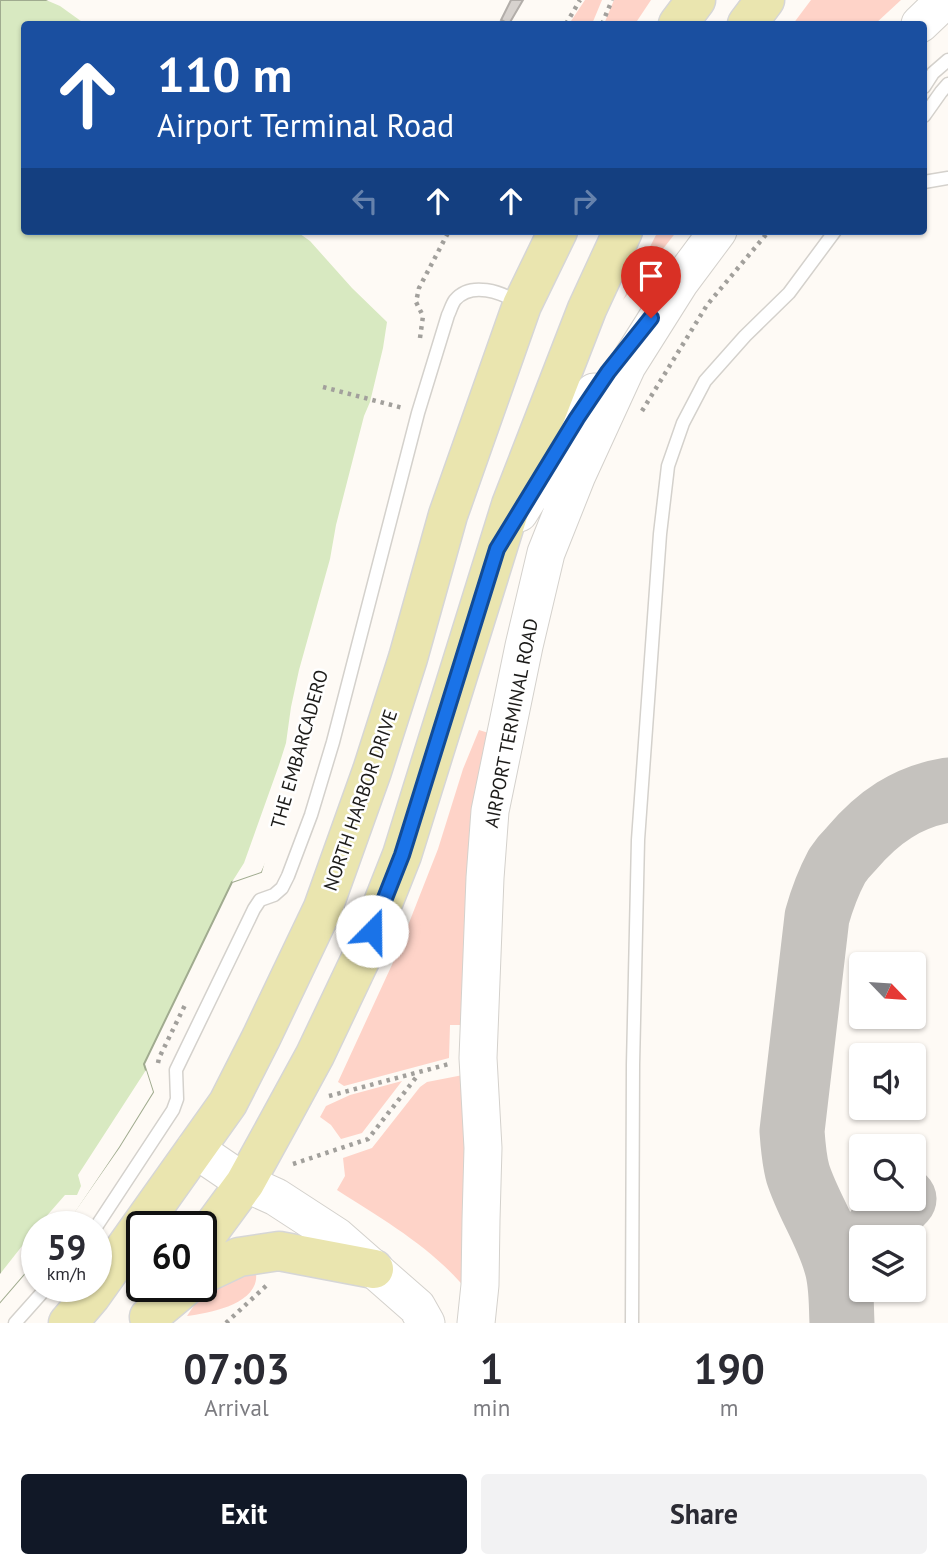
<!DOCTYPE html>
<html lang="en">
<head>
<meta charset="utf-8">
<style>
  body { margin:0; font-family:"PT Sans",sans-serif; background:#f2f2f3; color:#2b2b33; height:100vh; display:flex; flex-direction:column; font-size:26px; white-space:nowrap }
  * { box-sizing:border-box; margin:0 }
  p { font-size:23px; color:#7c7c81 }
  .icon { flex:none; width:38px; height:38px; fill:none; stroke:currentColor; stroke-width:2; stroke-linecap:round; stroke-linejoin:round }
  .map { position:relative; height:1323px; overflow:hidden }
  .details { display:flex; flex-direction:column; background:#fff; flex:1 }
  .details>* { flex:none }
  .top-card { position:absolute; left:21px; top:21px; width:906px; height:214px; border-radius:7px; box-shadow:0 2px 5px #0004; background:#1a4fa0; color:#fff; overflow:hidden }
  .needle { width:46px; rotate:115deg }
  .fabs { position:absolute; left:849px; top:952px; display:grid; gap:14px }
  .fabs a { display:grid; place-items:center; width:77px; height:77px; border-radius:7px; background:#fff; box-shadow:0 2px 5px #0004; font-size:35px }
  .speed { position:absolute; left:21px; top:1211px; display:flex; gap:14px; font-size:35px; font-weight:700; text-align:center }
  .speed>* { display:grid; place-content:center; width:91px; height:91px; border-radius:50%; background:#fff; box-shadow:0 2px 5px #0004; line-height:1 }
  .speed small { font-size:18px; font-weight:400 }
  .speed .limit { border:4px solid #111; border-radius:10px; background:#fff; color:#111 }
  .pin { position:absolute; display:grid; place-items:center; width:60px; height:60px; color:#fff; margin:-72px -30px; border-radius:50% 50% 50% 0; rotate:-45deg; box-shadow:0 0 7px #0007 }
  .pin .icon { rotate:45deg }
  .me { position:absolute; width:77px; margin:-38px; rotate:22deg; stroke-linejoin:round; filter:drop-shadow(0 0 5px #0008) }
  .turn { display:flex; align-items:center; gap:24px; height:147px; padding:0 21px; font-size:32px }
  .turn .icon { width:91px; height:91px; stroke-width:2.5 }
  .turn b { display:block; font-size:49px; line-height:60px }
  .lanes { display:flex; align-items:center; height:66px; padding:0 21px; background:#0003; justify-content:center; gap:35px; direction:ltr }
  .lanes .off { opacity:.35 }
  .eta { display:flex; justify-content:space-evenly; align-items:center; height:119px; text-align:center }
  .eta b { font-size:42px; font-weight:700; line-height:49px }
  .action { display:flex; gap:14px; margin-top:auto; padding:14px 21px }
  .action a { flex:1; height:80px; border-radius:7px; background:#111827; color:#fff; font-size:28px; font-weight:700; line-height:80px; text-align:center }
  .action a+a { background:#f2f2f3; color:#2b2b33 }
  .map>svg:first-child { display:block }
  .green { fill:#fed3c8 }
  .water { fill:#d8e9c1; stroke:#a0ab8f; stroke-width:2 }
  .pier { fill:#fefaf5 }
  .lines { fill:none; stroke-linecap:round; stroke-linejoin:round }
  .taxiway { stroke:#c5c2be; stroke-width:65 }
  .building { fill:#d7d2ce; stroke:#b2ada9; stroke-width:2 }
  .lane-casing { stroke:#d4d1cc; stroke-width:15 }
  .secondary-casing { stroke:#d4d1cc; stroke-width:39 }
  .primary-casing { stroke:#d6d6d6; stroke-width:41 }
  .path { stroke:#a2a09c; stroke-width:4.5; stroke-dasharray:3.5 5; stroke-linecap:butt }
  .lane { stroke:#fff; stroke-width:12 }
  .secondary { stroke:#fff; stroke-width:37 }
  .primary { stroke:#eae5af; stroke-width:38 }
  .route-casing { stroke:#114b97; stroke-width:18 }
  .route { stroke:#1a73e8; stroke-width:12 }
  .labels { text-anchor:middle; stroke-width:5; stroke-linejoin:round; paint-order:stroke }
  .street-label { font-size:19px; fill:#1c1b19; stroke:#fff }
</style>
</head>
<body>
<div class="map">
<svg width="948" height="1323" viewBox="0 0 948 1323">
  <rect width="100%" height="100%" fill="#fefaf5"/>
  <path class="green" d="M585,0H602L592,24H569Z
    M614,0H651L635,24H604Z
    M811,0H901L875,24H793Z
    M658,231H677L623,300Z
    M479,730L495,735L469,1025H450L449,1058L344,1086L338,1082L396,956L438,849L463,769Z
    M463,1075H471L467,1290C430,1246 385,1221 337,1190L345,1176L343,1158L372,1148L420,1087L427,1082Z
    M402,1081L362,1133L341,1139L331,1125L320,1117L326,1106L350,1095Z
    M255,1268C265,1303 211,1313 187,1316L201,1295L211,1287Z"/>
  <path class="water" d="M0,0H131L145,24H24V231H304L376,304L399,320L293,756L261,872L232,882L144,1064L153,1092L119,1147L63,1227H37V1259L0,1302Z"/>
  <path class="pier" d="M46,0H136L146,12L149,24H85L60,6Z
    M296,231H309L378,301L393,303L403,320L396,366L382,413L349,552L297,757L271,850L261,872L232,882L244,863L279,765L286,743L291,707L299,670L330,559L336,525L364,416L370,402L383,348L387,322L352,288L310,241Z
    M146,1070L153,1092L119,1147L71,1218L63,1227H37L65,1195H77L81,1186L78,1175Z
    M37,1227V1259L0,1302V1274Z"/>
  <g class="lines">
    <path class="taxiway" d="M872,1237L886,1218L904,1199
      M842,1323C841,1303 842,1283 836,1264C827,1232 808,1205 798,1174C794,1160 793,1145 792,1131L817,917C822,899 828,883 837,866C841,860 846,854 851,849C878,817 907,797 948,790"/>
  </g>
  <path class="building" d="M511,0H523L509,24L501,20Z"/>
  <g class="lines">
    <defs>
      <path id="lane" d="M924,87L933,73L948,60
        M924,116L941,92L948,84
        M924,182L948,178
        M96,1227L173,1110L177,1099L176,1070L254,909L260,900L274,895L282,888L288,876L311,815L333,742L418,413L448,315C450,311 452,304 455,300C471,281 502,292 518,303
        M15,1323L48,1286
        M632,1323L633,1065L638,840L660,534L668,466L683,423L705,381L745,336L789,293L835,231"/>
      <path id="secondary" d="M920,24L945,0
        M519,513L594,392
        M195,1149L245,1183L276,1197L336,1236L417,1307L426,1323
        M476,1323L480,1285L481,1220L483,1148L478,1058L485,878L490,811L524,646L546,553L577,475L627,366L680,282L718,231"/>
      <path id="primary" d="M678,24L696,0
        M747,24L765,0
        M201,1243L245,1183L278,1123L315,1055L362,956L402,855L511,505L587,309L623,231
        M201,1275L239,1257L279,1251L374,1269
        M149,1317L186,1286
        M68,1323L91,1296L228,1103L261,1038L323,908L372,771L408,658L448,515L522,305L558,231"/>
    </defs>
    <use href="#lane" class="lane-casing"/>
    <use href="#secondary" class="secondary-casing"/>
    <use href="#primary" class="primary-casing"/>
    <path class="path" d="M566,24L580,0
      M602,24L612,0
      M420,338L423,316L416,302L419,288L449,231
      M323,387L403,408
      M642,411L707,305L769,231
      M158,1063L159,1058L185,1005
      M329,1096L449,1064
      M293,1164L368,1139L418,1075
      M226,1323L267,1285L266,1283"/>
    <use href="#lane" class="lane"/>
    <use href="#secondary" class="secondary"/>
    <use href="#primary" class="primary"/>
  </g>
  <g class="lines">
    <defs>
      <path id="route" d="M372,931L402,855L497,549L577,418L608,372L651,318"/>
    </defs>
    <use href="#route" class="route-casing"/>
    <use href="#route" class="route"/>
  </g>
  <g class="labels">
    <g class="street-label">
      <text transform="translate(511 723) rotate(-79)" y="7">AIRPORT TERMINAL ROAD</text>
      <text transform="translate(299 749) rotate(-74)" y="7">THE EMBARCADERO</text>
      <text transform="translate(360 800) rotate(-71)" y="7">NORTH HARBOR DRIVE</text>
    </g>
  </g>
</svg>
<div class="fabs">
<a><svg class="needle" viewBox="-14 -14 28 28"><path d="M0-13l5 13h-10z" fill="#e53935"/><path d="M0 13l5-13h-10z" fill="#7c7c81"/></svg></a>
<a><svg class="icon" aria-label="sound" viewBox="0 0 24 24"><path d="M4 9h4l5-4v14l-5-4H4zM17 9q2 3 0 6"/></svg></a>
<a><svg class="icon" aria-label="search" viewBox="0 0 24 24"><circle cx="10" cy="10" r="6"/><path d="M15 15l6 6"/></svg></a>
<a><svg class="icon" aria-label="layers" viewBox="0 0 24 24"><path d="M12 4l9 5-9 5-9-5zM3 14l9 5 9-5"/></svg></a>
</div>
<div class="speed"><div>59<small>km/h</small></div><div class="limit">60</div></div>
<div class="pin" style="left:651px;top:318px;background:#d93025"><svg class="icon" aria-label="arrive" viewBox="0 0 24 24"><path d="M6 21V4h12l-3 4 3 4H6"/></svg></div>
<svg class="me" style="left:372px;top:931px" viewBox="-20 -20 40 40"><circle r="19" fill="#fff"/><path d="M0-13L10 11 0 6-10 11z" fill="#1a73e8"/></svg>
<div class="top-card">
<div class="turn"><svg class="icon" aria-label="ahead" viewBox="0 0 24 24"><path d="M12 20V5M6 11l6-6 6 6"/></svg><div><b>110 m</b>Airport Terminal Road</div></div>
<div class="lanes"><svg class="icon off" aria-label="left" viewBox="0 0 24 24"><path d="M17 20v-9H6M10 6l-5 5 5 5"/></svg><svg class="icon" aria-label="ahead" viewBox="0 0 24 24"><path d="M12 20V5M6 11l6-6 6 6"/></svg><svg class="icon" aria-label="ahead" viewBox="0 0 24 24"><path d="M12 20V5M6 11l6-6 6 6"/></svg><svg class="icon off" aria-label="right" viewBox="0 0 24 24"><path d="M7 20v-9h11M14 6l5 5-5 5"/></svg></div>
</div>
</div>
<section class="details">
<div class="eta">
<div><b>07:03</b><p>Arrival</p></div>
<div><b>1</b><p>min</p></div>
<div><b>190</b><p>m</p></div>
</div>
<div class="action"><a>Exit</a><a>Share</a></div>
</section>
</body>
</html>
